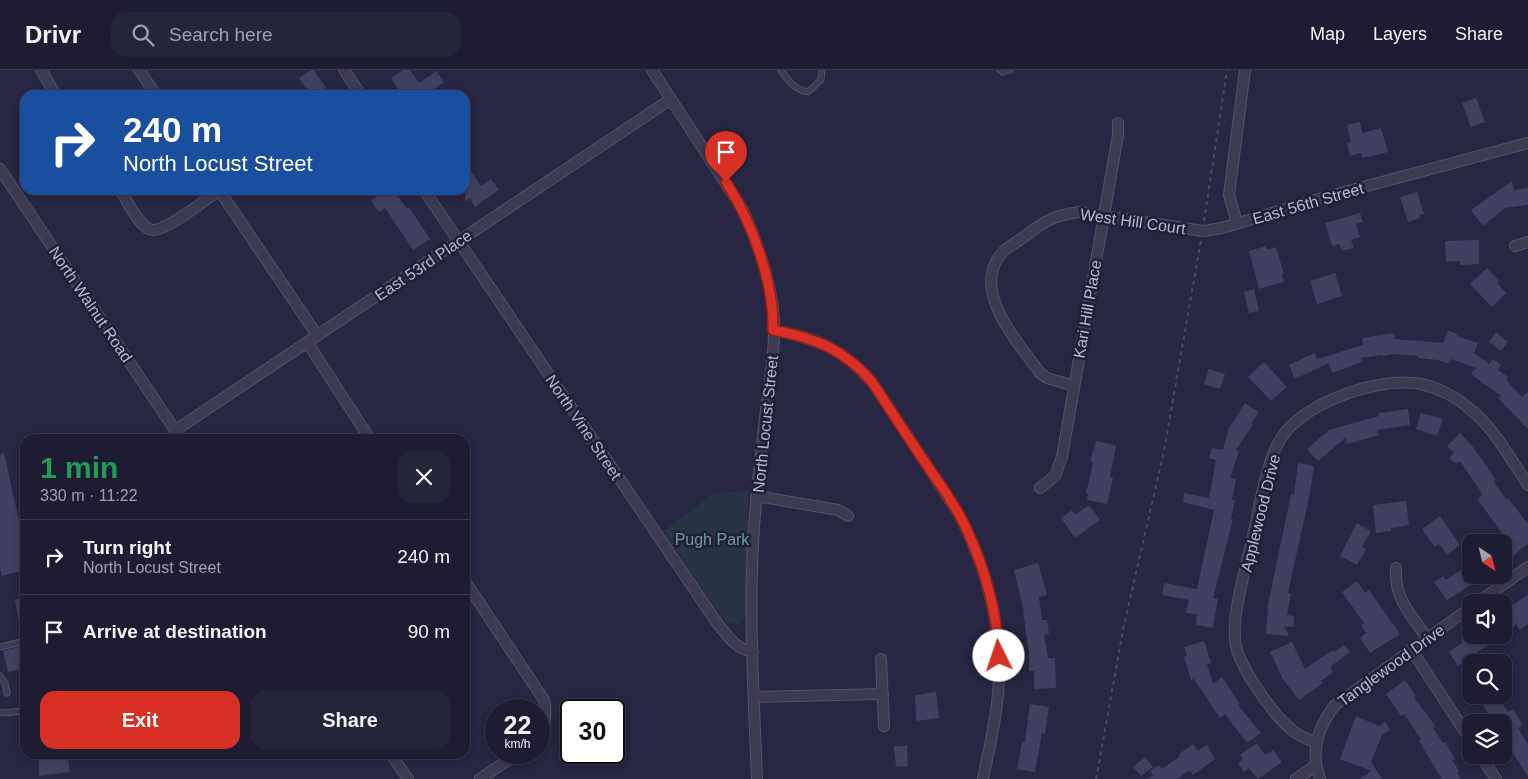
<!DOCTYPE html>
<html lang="en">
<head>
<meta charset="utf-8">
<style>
  body { margin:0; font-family:Arial,sans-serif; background:#25253a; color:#f1f3f6; height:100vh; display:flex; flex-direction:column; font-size:19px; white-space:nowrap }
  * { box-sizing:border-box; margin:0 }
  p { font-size:16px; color:#a0a1ac }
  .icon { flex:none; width:28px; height:28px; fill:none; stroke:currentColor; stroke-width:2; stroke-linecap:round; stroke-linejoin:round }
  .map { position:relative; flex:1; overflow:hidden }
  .details { position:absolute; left:20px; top:364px; width:450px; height:325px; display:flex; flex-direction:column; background:#1d1c32; border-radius:15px; box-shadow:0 2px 8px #0003,0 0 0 1px #3b3a4d }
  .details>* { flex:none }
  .hud { position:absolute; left:20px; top:20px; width:450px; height:105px; border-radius:15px; box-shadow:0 2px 8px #0003,0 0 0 1px #3b3a4d; background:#1a4fa0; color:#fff; overflow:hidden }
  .needle { width:32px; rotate:145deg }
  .tools { position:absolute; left:1462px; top:464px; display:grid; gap:10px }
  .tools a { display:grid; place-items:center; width:50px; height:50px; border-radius:10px; background:#1d1c32; box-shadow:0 2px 8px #0003,0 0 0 1px #3b3a4d; font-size:25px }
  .speed { position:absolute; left:485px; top:629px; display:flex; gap:10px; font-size:25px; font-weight:700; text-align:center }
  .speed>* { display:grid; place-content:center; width:65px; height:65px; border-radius:50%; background:#1d1c32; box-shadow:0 2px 8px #0003,0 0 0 1px #3b3a4d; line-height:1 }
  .speed small { font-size:12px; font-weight:400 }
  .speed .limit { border:2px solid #111; border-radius:8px; background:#fff; color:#111 }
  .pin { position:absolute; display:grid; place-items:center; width:42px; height:42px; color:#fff; margin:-51px -21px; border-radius:50% 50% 50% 0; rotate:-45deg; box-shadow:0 0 5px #0007 }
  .pin .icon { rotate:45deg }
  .me { position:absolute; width:55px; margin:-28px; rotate:356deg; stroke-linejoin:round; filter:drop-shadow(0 0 4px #0008) }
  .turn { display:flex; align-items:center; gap:18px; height:105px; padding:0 20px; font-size:22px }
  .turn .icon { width:65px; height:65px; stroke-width:2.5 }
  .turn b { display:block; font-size:35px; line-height:42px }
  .round { display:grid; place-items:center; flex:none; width:52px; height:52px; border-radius:15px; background:#25253a }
  .headline { display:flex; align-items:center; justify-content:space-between; height:85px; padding:0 20px }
  h1 { font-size:30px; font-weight:700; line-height:38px; color:#1e9e55 }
  .primary-button { display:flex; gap:10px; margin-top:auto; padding:10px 20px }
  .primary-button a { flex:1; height:58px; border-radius:15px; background:#d93025; color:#fff; font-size:20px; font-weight:700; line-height:58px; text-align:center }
  .primary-button a+a { background:#25253a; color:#f1f3f6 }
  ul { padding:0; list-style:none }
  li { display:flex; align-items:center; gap:15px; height:75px; padding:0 20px; border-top:1px solid #3b3a4d }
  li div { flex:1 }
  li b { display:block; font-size:19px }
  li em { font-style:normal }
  header { display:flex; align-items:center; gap:30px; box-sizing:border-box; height:70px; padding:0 25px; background:#1d1c32; border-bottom:1px solid #3b3a4d }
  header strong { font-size:24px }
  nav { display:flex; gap:28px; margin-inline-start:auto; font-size:18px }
  .search { width:350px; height:45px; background:#25253a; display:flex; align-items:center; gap:12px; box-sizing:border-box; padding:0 18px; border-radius:15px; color:#a0a1ac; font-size:19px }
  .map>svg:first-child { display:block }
  .green { fill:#283444 }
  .building { fill:#414060 }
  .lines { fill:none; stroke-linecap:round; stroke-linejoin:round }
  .service-casing { stroke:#54536a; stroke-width:7 }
  .minor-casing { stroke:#54536a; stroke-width:12 }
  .path { stroke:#44505d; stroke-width:2; stroke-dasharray:4 4; stroke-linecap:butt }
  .service { stroke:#3c3b52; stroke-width:5 }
  .minor { stroke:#3c3b52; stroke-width:10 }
  .route-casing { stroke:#8d1f18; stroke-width:12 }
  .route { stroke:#d93025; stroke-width:9 }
  .labels { text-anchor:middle; stroke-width:5; stroke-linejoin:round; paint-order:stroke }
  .street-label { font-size:16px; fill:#b9b8cc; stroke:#201f38 }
  .park-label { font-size:16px; fill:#6f9d8e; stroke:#201f38 }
</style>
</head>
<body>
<header>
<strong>Drivr</strong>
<div class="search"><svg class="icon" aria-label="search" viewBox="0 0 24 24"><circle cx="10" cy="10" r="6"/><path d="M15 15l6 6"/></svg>Search here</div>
<nav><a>Map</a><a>Layers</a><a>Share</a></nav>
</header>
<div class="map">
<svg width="1528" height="709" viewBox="0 0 1528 709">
  <rect width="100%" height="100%" fill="#272643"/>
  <path class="green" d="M748,421L747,543L739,554L728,553L710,531L664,461L714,423Z"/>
  <path class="building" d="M311,0H314L331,25H311L299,8Z
    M403,0H410L419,13L436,1L444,12L425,25H402L391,8Z
    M1476,28L1485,52L1471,57L1462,33Z
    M1360,52L1362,63L1381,58L1388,82L1363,88L1361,83L1350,86L1347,73L1351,72L1347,55Z
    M465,93L481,116L491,109L499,120L475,137L470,128L465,132Z
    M1512,111L1514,120L1528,118V135L1505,138L1483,156L1471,140Z
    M374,120H394L407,139L409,137L430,169L413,180L385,138L379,142L371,130L378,126Z
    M1417,122L1424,144L1419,145L1420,148L1408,152L1400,127Z
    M1360,143L1363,152L1356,154L1360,167L1351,170L1354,178L1342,181L1339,174L1332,176L1325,153Z
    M1479,170V194L1460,195V191L1446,192L1445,171Z
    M1266,176L1267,180L1276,177L1284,204L1282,205L1284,212L1259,219L1249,181Z
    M1487,198L1499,211L1497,213L1506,223L1492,237L1470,214Z
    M1335,203L1342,226L1317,234L1310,211Z
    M1254,219L1259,241L1249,243L1244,222Z
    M1448,260L1457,264V266L1478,273L1474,283L1489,294L1493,289L1501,295L1498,300L1508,307L1506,310L1522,327L1528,321V359L1498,328L1501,326L1471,304L1476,298L1451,289L1449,294L1438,290L1418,288V286L1395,284L1382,286V285L1361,288L1362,292L1332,303L1329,293L1295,309L1289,295L1314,283L1317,289L1363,275L1362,268L1394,263L1395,269L1443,273Z
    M1496,262L1508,272L1501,281L1489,272Z
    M1264,292L1287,317L1271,331L1248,307Z
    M1209,299L1225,304L1220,319L1204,314Z
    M1245,333L1259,342L1252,353L1253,354L1236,380L1239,381L1230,408L1236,409L1232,430H1235L1231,449H1233L1213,528L1218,529L1213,558L1196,555L1197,544L1186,543L1189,530L1162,525L1164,513L1197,519L1214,440L1183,432L1184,423L1209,428L1216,390L1209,388L1212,378L1223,380L1229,358Z
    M1408,339L1410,355L1377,360L1379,365L1347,374L1346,367L1318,391L1307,379L1329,360L1379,346V343Z
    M1421,343L1443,349L1437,366L1416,359Z
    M1460,363L1473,377L1496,410L1493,411L1506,429L1508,428L1528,454V473L1513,486L1501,470L1505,467L1477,429L1483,425L1460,391L1456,394L1449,388L1454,383L1447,376Z
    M1096,371L1115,375L1116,377L1110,407L1113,408L1107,434L1087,430L1088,424L1086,423L1092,398V391H1090Z
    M4,383L19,451L25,450V500L2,506L0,498V384Z
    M1298,393L1314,396L1310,423L1288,523L1291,524L1287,545L1294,546L1293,557L1284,556L1289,566L1266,564L1268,535L1291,424L1294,425Z
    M1406,431L1409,455L1391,458V461L1376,463L1373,435Z
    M1089,435L1100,450L1075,468L1061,448L1072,440L1075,445Z
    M1440,446L1460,475L1447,485L1439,474L1435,477L1422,459Z
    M1357,453L1371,461L1362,477L1366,479L1357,495L1340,486Z
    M1038,493L1047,525L1039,527L1042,550H1047L1049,564L1044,565L1048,588H1055L1056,618L1034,619V601H1029V584L1023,541H1024L1014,500Z
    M1468,495L1471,500V505H1475L1478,510L1447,530L1434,512L1443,506L1446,510Z
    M1357,511L1365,523L1369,520L1400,564L1370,583L1360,568L1366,563L1361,555L1364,553L1342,522Z
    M1528,524V554L1520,560L1516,554L1504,563V541Z
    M25,526V556L20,557L15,530Z
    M1467,565H1488L1493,571L1458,596L1449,582L1463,572L1461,570Z
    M1204,571L1211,593L1207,594L1213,614L1222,607L1240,634L1238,635L1261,663L1247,673L1225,644L1220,648L1194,609L1191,610L1184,587L1187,586L1184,577Z
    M1292,572L1305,599L1332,580L1334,582L1344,575L1350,582L1330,597L1333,602L1321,611L1323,613L1299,630L1283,609L1270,582Z
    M25,576V598L8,602L3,581Z
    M1405,610L1416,626L1414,627L1436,657L1433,658L1443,673L1445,672L1455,689L1452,690L1459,701L1457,702L1461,709H1442L1419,671L1421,669L1404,644L1401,646L1386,624Z
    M936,622L939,648L916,651L915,625Z
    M1475,625H1499L1497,626L1508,642L1513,639L1523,655L1518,658L1528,674V706L1504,670V652H1495Z
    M1030,634L1049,637L1045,664L1042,663L1035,702L1017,699L1022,672H1025Z
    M1356,646L1379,656L1385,652L1390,660L1382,665L1371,692L1382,709H1360L1371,701L1340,689Z
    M1257,673L1265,685L1273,680L1282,692L1258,709L1249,698L1244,702L1238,693L1243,689L1240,685Z
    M1193,674L1198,681L1207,675L1215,689L1193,705L1189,700L1177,709H1148L1153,705L1150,701L1159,695L1162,699L1180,686L1179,684Z
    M894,676H907L908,696L896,697Z
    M39,684H67L70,702L39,706Z
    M1145,687L1153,697L1141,706L1133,697Z"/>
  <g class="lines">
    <defs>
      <path id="service" d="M781,0C788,11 795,20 808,22L821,10L822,0
        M1000,0L1003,2L1010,0
        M0,577L25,571
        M0,606L5,613L7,623
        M0,643L25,641"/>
      <path id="minor" d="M41,0L56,25
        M139,0L156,25
        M344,0L361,25
        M652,0L743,140C757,172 772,215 774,249C775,279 770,310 766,339C761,385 755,429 753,475C749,553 754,631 757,709
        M0,99L181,369
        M120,120C128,132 135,149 147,158C151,161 157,160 161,158C181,150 202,132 220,120
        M219,120L317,265
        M424,120L715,550C726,564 735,579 753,582
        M1237,153L1229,125L1245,0
        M1515,176L1528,172
        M773,260C815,268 844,279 872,312L959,444C984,493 1000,547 999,603C999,638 990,674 983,709
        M307,272L370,369
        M1074,316L1047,308L1040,303C1019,273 968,219 1003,182C1008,177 1015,173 1021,169C1043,152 1051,146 1079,142L1203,161L1222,158L1322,128L1528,73
        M176,360L671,29
        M1040,418L1055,406L1062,387L1118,65V53
        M756,426L838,440L848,446
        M1396,498C1394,529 1411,544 1427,568
        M465,511L544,630C547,644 546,655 539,667
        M1478,532L1528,497
        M1411,579L1471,671
        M881,589L884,656
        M754,627L883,624
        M1316,673C1307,669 1299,666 1292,660C1274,646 1241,599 1236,576C1230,546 1247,496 1253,465C1259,439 1263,412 1272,387C1275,379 1279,371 1284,364C1308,331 1382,306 1421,314C1439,318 1458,328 1471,340C1495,359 1511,390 1528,415
        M391,684L408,709
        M1480,685L1496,709
        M480,709L520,682
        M1296,709L1315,696
        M1320,709C1310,682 1318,657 1335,635L1471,537"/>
    </defs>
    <use href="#service" class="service-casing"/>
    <use href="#minor" class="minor-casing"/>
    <path class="path" d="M1204,151L1227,0
      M1096,709L1124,555L1164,381L1201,170"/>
    <use href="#service" class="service"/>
    <use href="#minor" class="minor"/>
  </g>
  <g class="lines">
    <defs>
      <path id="route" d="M726,112C752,152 774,212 773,260C815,268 844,279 872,312C892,342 911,372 931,401C944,420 958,439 967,460C985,499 997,542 999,586"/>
    </defs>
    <use href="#route" class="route-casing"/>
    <use href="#route" class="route"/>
  </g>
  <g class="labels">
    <g class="street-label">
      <text transform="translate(1308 133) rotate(-16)" y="6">East 56th Street</text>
      <text transform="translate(1133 151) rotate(8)" y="6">West Hill Court</text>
      <text transform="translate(423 195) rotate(-34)" y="6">East 53rd Place</text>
      <text transform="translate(91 234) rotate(56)" y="6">North Walnut Road</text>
      <text transform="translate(1087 239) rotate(-80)" y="6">Kari Hill Place</text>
      <text transform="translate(765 354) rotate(-84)" y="6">North Locust Street</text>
      <text transform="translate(584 357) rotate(56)" y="6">North Vine Street</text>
      <text transform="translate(1260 443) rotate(-76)" y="6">Applewood Drive</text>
      <text transform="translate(1391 595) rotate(-36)" y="6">Tanglewood Drive</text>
    </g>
    <g class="park-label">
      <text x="712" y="475">Pugh Park</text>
    </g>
  </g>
</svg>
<div class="tools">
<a><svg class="needle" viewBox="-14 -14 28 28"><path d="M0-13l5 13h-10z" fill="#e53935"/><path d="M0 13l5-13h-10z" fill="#a0a1ac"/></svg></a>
<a><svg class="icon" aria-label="sound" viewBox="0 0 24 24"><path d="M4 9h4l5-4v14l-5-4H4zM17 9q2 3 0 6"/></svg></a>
<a><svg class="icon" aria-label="search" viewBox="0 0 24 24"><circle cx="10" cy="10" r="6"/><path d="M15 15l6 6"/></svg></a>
<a><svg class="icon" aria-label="layers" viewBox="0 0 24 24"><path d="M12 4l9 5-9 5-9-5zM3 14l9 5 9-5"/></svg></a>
</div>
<div class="speed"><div>22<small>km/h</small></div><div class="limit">30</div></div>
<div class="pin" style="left:726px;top:112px;background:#d93025"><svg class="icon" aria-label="arrive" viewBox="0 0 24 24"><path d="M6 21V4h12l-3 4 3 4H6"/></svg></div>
<svg class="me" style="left:999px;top:586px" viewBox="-20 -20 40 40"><circle r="19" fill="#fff"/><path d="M0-13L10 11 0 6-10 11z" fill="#d93025"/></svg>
<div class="hud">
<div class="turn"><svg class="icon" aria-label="right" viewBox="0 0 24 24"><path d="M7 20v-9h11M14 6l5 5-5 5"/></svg><div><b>240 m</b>North Locust Street</div></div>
</div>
<section class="details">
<div class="headline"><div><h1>1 min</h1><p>330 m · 11:22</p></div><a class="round"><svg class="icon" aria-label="close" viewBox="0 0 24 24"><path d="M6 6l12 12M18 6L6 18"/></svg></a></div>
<ul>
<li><svg class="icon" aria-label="right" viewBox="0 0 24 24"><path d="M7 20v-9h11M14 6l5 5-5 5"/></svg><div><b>Turn right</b><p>North Locust Street</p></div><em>240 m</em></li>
<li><svg class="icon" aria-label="arrive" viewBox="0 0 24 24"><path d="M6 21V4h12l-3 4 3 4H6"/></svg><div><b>Arrive at destination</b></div><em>90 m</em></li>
</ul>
<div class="primary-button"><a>Exit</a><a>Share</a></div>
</section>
</div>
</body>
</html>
